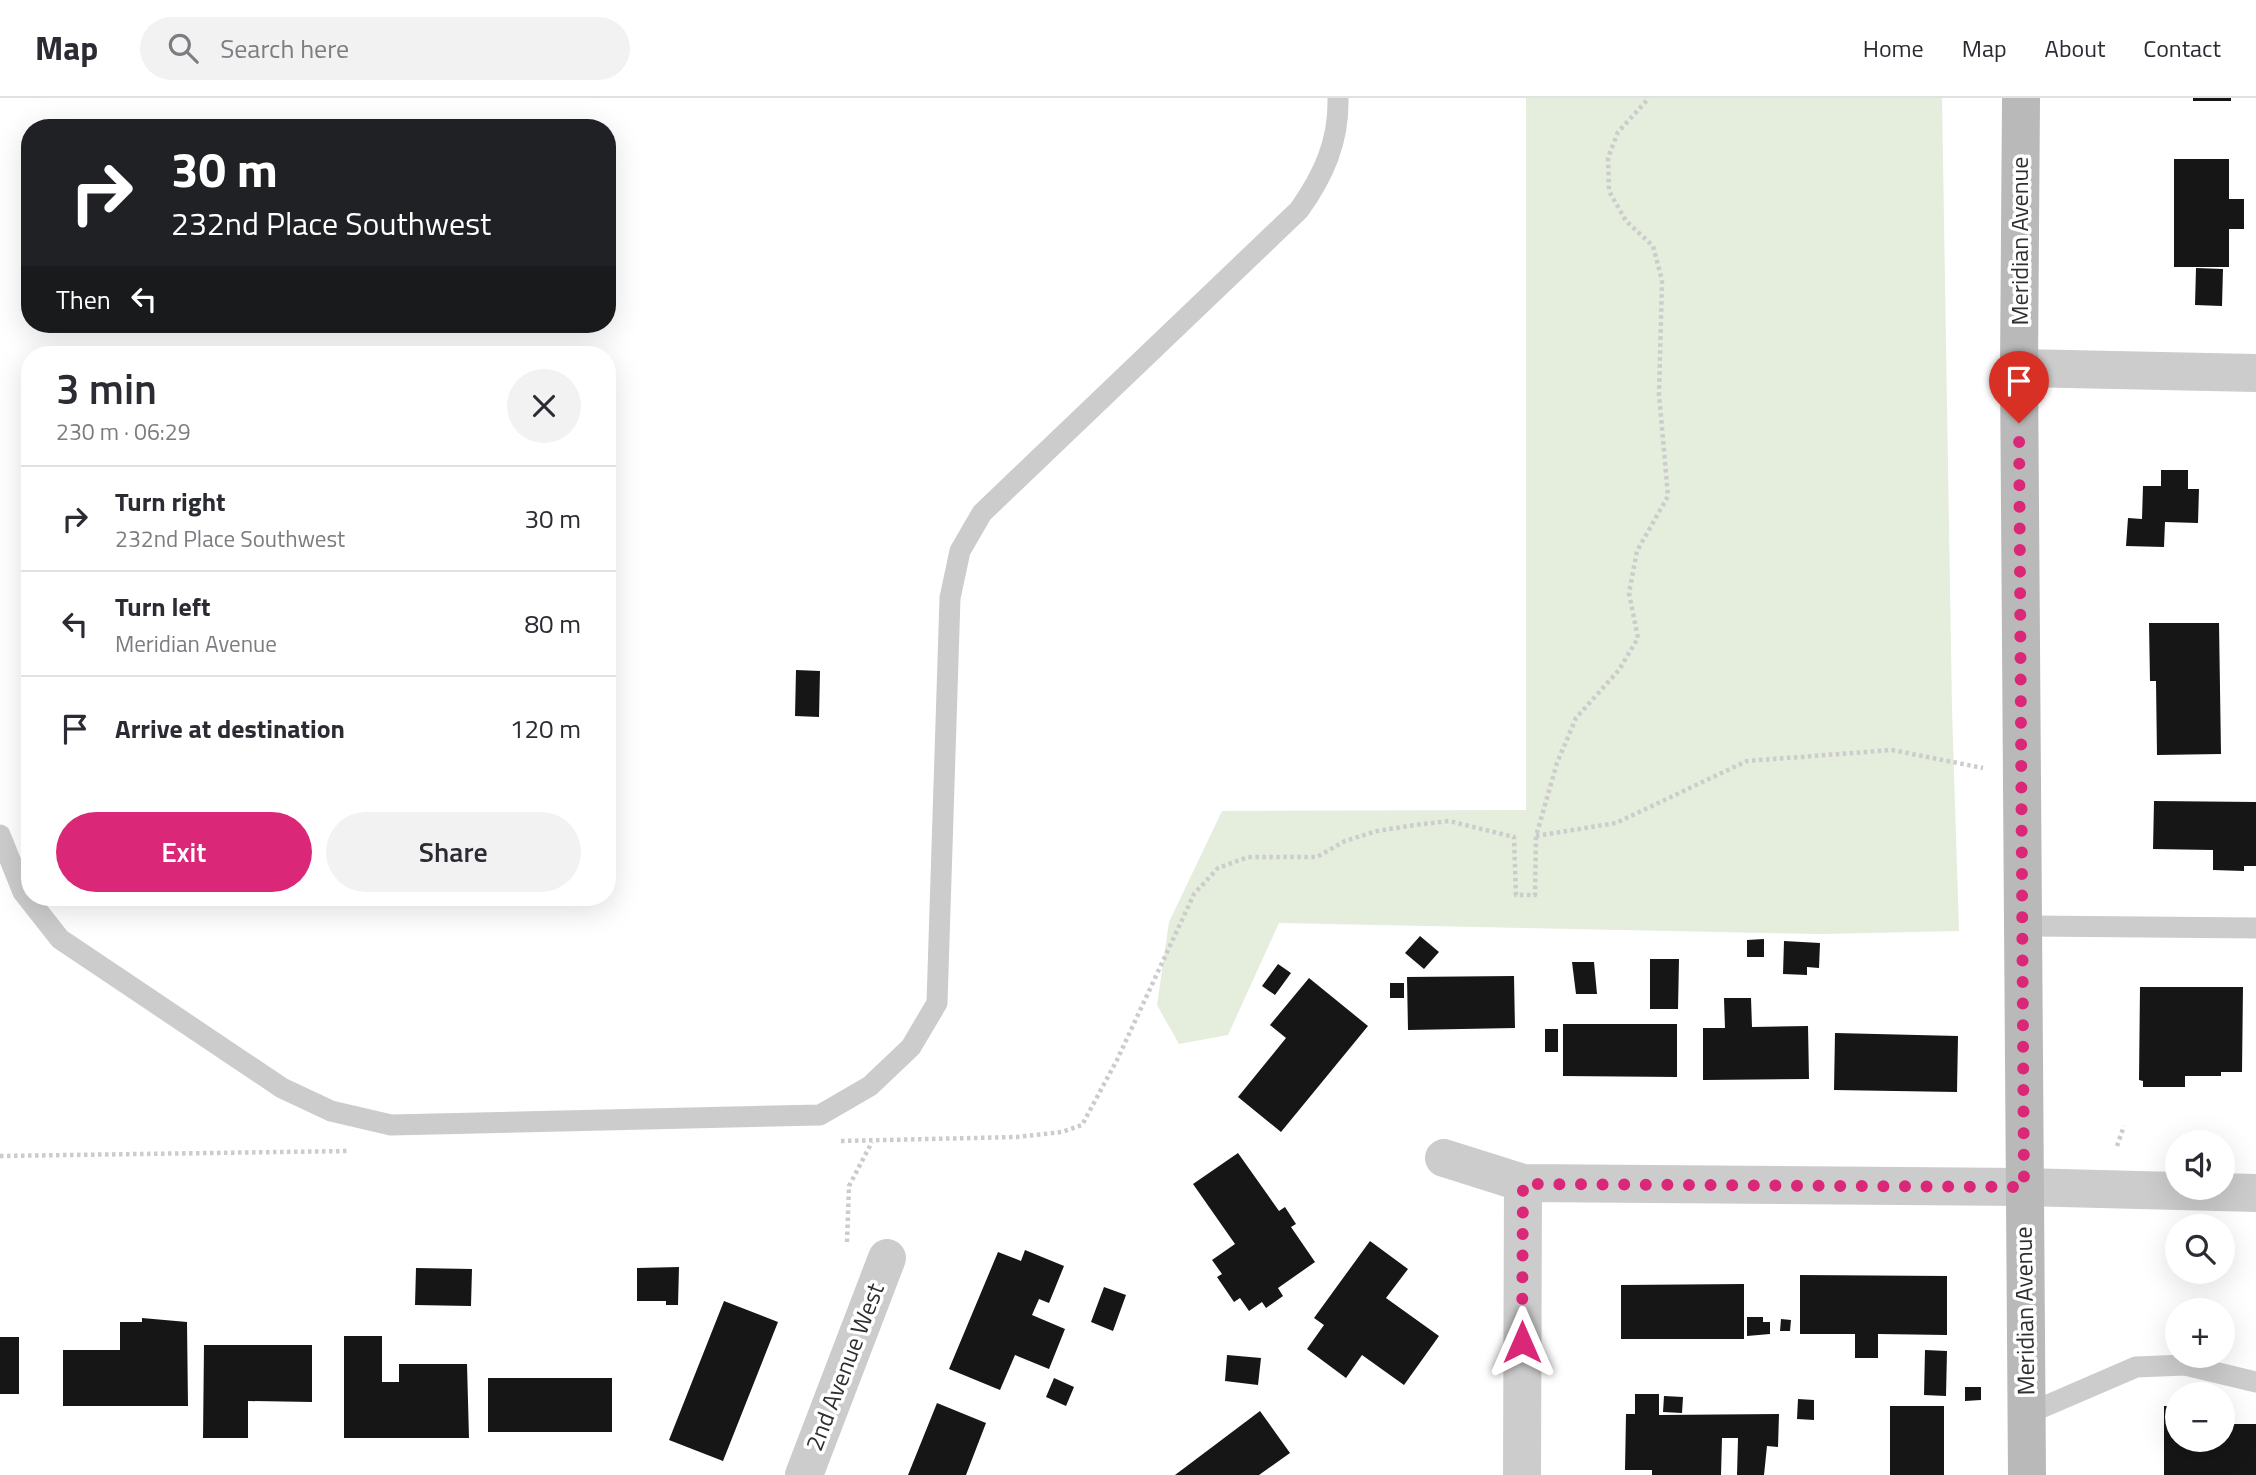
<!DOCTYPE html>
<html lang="en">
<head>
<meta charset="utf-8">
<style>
  body { margin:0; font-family:"Titillium Web",sans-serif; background:#f2f2f3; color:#2b2b33; height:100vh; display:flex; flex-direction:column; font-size:26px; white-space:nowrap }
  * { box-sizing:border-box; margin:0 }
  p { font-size:23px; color:#7c7c81 }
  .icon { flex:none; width:38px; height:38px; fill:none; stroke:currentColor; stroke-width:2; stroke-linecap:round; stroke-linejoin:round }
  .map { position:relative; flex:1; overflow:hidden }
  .side { position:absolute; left:21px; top:248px; width:595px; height:560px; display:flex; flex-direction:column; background:#fff; border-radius:28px; box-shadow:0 7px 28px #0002 }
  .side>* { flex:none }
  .guide { position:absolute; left:21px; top:21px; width:595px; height:214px; border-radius:28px; box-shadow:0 7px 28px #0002; background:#202124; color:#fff; overflow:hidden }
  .tools { position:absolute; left:2165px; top:1032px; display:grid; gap:14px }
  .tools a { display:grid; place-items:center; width:70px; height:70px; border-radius:50%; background:#fff; box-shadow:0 7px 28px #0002; font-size:35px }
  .pin { position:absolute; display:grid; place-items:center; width:60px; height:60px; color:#fff; margin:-72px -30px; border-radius:50% 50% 50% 0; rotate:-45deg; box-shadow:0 0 7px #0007 }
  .pin .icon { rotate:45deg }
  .me { position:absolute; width:77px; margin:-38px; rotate:0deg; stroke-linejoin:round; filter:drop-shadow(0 0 5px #0008) }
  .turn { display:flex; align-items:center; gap:24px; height:147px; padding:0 35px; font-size:32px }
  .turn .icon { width:91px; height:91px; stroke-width:2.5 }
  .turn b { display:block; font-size:49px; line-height:60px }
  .then { display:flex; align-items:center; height:66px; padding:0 35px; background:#0003; gap:14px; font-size:26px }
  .round { display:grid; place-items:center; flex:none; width:74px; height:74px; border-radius:37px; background:#f2f2f3 }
  .headline { display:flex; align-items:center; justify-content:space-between; height:119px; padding:0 35px }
  h1 { font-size:42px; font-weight:600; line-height:52px }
  .button { display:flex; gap:14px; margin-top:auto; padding:14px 35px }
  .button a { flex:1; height:80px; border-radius:42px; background:#db2777; color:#fff; font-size:28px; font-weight:600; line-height:80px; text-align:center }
  .button a+a { background:#f2f2f3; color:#2b2b33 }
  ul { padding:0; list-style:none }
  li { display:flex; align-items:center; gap:21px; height:105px; padding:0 35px; border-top:2px solid #e1e1e2 }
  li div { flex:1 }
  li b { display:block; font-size:26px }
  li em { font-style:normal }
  header { display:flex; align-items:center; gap:42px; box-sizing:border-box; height:98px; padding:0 35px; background:#fff; border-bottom:2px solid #e1e1e2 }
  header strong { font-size:33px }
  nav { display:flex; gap:38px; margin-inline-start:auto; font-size:24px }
  .search { width:490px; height:63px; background:#f2f2f3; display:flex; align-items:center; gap:18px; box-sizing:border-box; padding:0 24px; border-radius:38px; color:#7c7c81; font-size:26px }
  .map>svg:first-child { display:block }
  .green { fill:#e5eddd }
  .building { fill:#161616 }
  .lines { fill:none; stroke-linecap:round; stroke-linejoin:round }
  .path { stroke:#ccc; stroke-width:4.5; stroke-dasharray:3.5 3.5; stroke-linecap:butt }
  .service { stroke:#ccc; stroke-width:21 }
  .minor { stroke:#ccc; stroke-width:38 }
  .secondary { stroke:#b9b9b9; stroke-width:38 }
  .route { stroke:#db2777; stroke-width:12; stroke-dasharray:0 21.6 }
  .labels { text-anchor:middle; stroke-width:7; stroke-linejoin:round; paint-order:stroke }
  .street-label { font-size:24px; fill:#2f2f2f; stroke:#fff }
</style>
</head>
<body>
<header>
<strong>Map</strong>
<div class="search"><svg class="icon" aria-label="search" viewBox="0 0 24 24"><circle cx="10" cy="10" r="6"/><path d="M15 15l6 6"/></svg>Search here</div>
<nav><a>Home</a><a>Map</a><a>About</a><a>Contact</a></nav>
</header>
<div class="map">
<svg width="2256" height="1377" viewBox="0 0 2256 1377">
  <rect width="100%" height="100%" fill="#fff"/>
  <path class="green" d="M1526,0H1942L1952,611L1959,833L1821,836L1279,825L1228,937L1179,946L1157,907L1169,824L1222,713L1526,712Z"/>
  <path class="building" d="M2193,0H2231V3H2193Z
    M2174,61H2229V101H2244V131H2229V169H2174Z
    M2196,170L2223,171L2222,208L2195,207Z
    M2161,372H2188V391H2199L2198,425L2165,424L2164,449L2126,448L2128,420L2142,421L2143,388H2161Z
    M2149,525H2219L2221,656L2157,657L2156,583H2150Z
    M796,572L820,573L819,619L795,618Z
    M2154,703L2256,704V768H2244V773L2213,772V752L2153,751Z
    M1420,838L1439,854L1424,871L1405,855Z
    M1764,841V859H1747V842Z
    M1784,843L1820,845L1819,870L1807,869V877L1783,876Z
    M1650,861H1679L1678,911H1650Z
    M1572,864H1594L1597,896H1576Z
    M1278,866L1291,875L1275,897L1262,888Z
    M1514,878L1515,930L1408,932L1407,879Z
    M1309,880L1368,928L1281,1034L1238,999L1286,940L1270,927Z
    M1390,885H1404V900H1390Z
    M2140,889H2243L2242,974H2221V978H2185V989H2143V983L2139,982Z
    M1724,900H1751L1752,929L1808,928L1809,981L1703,982V930H1725Z
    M1563,926H1677V979L1563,978Z
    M1545,931H1558V954H1545Z
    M1835,935L1958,938L1957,994L1834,992Z
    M1238,1055L1279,1113L1285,1109L1296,1126L1291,1129L1315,1164L1278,1190L1283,1198L1266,1210L1262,1204L1249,1213L1240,1200L1234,1204L1217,1179L1222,1176L1212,1162L1235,1146L1193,1086Z
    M1370,1143L1408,1171L1386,1200L1439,1238L1404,1287L1362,1257L1346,1280L1307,1251L1324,1227L1314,1220Z
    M1025,1152L1064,1168L1049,1205L1039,1201L1032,1217L1065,1231L1049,1271L1015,1257L1000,1292L949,1271L998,1154L1021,1163Z
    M679,1169L678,1207H666V1203H637V1170Z
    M416,1170L472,1171L471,1208L415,1207Z
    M1800,1177L1947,1178V1237L1878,1236V1260H1855V1236H1800Z
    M1744,1186V1241H1621V1187Z
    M1104,1189L1126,1197L1113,1233L1091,1224Z
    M724,1203L778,1224L723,1363L669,1342Z
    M1747,1219H1763V1224H1770V1236L1747,1238Z
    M142,1220L187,1224L188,1308H63V1252H120V1224H142Z
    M1781,1221L1791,1222L1790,1233H1780Z
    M344,1238H382V1284H399V1266H467L469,1340H344Z
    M0,1239H19V1296H0Z
    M204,1247H312V1304L248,1303V1340H203Z
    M1925,1252L1947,1253L1946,1298L1924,1297Z
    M1227,1257L1261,1260L1258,1287L1225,1283Z
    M488,1280H612V1334H488Z
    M1054,1280L1074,1289L1066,1308L1046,1299Z
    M1965,1289H1981V1302L1965,1303Z
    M1635,1296H1659V1317L1779,1316L1778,1349L1767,1348L1764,1377H1737L1738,1340H1722L1721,1377H1652V1372H1625L1626,1316H1635Z
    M1664,1298L1683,1299L1682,1315L1663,1314Z
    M1798,1301L1814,1302V1322L1797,1321Z
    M937,1305L986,1325L966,1377H908Z
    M1890,1308H1944V1377H1890Z
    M2164,1308H2177V1342H2222V1308H2228V1326H2256V1377H2164Z
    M1260,1313L1290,1355L1259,1377H1175Z"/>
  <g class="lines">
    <path class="path" d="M1536,738L1616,725L1747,663L1892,652L1983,670
      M841,1043L1017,1039L1062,1034L1082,1027L1117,962L1194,796L1218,770L1248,759H1317L1345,743L1377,733L1415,727L1449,723L1514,739L1516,797H1535L1536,738L1557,665L1576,620L1619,572L1638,540L1629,495L1637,453L1668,398L1659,296L1662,182L1653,148L1626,123L1609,93L1608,60L1618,34L1649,0
      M2117,1048L2124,1028
      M0,1058L349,1053
      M847,1144L849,1088L872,1044"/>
    <path class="service" d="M0,737L23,794L60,841L282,990L331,1013L391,1027L820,1017L870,988L911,949L937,905L950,500L960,453L982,415L1299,112C1324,77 1339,43 1338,0
      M2022,828L2256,830
      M2027,1316L2136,1269L2185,1267L2256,1284"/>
    <path class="minor" d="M2019,270L2256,275
      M1444,1060L1523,1085L2024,1089L2256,1095
      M804,1377L887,1160
      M1522,1377L1523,1085"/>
    <path class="secondary" d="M2021,0L2019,270L2027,1377"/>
  </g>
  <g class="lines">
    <path class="route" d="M1522,1244L1523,1086L2024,1089L2019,325"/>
  </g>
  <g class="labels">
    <g class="street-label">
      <text transform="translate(2020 143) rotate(-90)" y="8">Meridian Avenue</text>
      <text transform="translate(2025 1213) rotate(-91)" y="8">Meridian Avenue</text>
      <text transform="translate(845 1269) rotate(-69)" y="8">2nd Avenue West</text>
    </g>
  </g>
</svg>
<div class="tools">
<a><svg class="icon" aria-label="sound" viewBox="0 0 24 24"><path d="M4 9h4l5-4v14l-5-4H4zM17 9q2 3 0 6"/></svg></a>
<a><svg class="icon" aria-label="search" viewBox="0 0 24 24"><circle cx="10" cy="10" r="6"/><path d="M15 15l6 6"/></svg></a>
<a>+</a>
<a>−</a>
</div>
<div class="pin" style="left:2019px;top:325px;background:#d93025"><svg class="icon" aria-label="arrive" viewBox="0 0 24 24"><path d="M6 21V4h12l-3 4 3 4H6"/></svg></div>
<svg class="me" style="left:1522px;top:1244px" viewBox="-20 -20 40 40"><path d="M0-17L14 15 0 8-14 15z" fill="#db2777" stroke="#fff" stroke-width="4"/></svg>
<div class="guide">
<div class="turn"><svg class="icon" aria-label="right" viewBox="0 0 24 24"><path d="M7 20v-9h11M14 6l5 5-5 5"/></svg><div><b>30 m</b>232nd Place Southwest</div></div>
<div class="then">Then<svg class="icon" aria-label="left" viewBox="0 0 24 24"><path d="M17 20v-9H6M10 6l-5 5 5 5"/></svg></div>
</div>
<section class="side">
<div class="headline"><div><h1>3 min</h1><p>230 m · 06:29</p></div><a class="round"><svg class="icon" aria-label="close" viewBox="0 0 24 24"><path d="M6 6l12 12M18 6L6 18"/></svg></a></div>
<ul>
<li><svg class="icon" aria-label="right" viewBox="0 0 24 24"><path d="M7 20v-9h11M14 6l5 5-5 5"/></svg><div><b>Turn right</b><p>232nd Place Southwest</p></div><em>30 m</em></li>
<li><svg class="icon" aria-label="left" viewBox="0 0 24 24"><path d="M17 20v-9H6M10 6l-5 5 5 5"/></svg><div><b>Turn left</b><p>Meridian Avenue</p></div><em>80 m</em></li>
<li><svg class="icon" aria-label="arrive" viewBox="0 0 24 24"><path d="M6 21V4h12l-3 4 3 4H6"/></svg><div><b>Arrive at destination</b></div><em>120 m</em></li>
</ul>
<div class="button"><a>Exit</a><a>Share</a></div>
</section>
</div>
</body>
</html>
